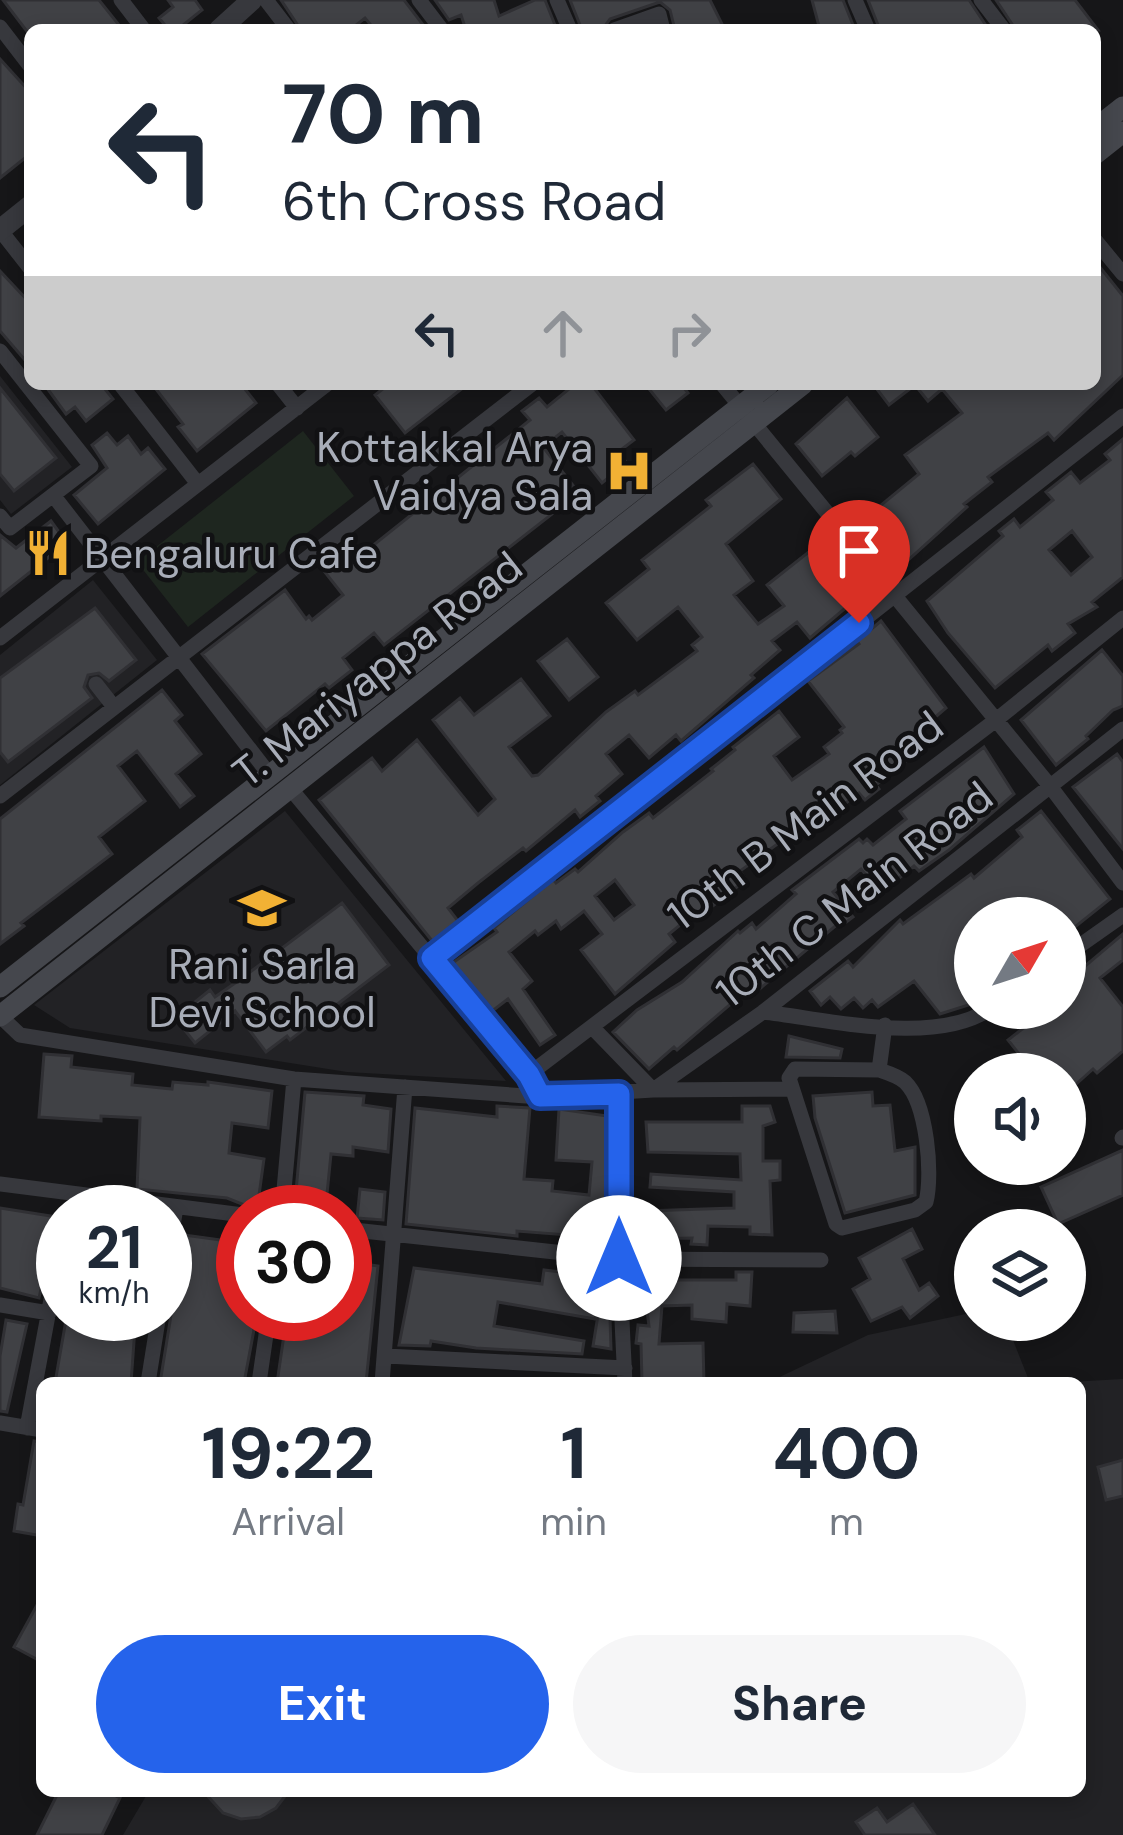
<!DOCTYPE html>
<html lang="en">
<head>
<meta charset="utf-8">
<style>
  body { margin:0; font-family:"DM Sans",sans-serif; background:#f6f6f7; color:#1f2937; height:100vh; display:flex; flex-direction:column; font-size:45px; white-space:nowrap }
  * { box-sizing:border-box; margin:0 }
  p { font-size:39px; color:#747a83 }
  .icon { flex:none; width:66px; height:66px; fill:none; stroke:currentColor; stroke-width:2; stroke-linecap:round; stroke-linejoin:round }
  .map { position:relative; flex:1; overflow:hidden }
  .details { position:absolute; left:36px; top:1377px; width:1050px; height:420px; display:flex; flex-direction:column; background:#fff; border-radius:18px; box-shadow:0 6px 18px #0003 }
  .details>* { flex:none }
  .guide { position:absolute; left:24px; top:24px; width:1077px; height:366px; border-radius:18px; box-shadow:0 6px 18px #0003; background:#fff; color:#1f2937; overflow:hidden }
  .needle { width:78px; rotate:51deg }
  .buttons { position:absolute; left:954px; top:897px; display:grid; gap:24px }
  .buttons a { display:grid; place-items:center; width:132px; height:132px; border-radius:50%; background:#fff; box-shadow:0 6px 18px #0003; font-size:60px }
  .speed { position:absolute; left:36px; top:1185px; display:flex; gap:24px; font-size:60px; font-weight:700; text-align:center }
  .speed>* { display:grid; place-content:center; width:156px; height:156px; border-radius:50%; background:#fff; box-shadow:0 6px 18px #0003; line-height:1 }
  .speed small { font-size:30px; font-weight:400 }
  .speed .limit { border:18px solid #d22; background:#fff; color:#111 }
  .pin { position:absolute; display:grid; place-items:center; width:102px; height:102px; color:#fff; margin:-123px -51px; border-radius:50% 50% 50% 0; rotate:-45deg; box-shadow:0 0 12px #0007 }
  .pin .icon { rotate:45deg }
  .me { position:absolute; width:132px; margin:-66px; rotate:0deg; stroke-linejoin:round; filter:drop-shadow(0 0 9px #0008) }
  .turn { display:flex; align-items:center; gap:42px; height:252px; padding:0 60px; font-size:54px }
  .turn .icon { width:156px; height:156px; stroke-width:2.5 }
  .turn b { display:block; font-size:84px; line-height:102px }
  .lanes { display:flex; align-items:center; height:114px; padding:0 60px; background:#0003; justify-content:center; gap:60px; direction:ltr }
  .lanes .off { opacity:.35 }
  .eta { display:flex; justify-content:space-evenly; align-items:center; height:204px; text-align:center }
  .eta b { font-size:72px; font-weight:700; line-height:84px }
  .primary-button { display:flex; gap:24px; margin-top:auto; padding:24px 60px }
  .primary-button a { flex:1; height:138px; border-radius:72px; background:#2563eb; color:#fff; font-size:48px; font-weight:700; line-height:138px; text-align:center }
  .primary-button a+a { background:#f6f6f7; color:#1f2937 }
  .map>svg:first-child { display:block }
  .built { fill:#222225 }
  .green { fill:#1e261f }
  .building { fill:#404145; stroke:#303034; stroke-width:3; fill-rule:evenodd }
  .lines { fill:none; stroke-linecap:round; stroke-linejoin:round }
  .minor { stroke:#37383d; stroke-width:15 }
  .tertiary { stroke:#37383d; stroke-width:21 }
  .secondary { stroke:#45474d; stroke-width:21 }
  .route-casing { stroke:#184099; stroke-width:30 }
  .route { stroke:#2563eb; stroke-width:21 }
  .labels { text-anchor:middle; stroke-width:9; stroke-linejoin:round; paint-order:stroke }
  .poi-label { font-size:42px; fill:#a8adb8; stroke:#111113; text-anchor:end }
  .street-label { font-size:42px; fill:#a8adb8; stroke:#111113 }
</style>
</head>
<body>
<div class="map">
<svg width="1123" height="1835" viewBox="0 0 1123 1835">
  <rect width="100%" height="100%" fill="#161618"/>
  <path class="built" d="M0,376L72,467L11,514L0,500Z
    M93,580L157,660L0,785V655Z
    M285,811L506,1081L347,1072L70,1028L34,1005Z
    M975,1312V1320H1005L1030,1383H767L868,1335Z
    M1123,1379V1835H123L149,1791H1080V1383H1051Z"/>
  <path class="green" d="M303,431L354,496L188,627L137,562Z"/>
  <path class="building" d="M3,0H99L123,30H30L29,34Z
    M168,0H195L202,10L177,30H169L159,18L173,7Z
    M281,0H404L427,30H375L365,18L350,30H301Z
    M435,0H494L499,16L535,0H545L555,25L545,30H466L461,15L449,20Z
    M570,0H710L725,30H675L670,10L660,2L610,19L602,30H582Z
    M812,0H843L855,30H820Z
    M868,0H969L989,30H880Z
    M996,0H1075L1098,30H1016Z
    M0,59L30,92V154L0,178Z
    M1095,261L1123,296V375L1054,440L1048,433L988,477L992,482L964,504L967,507L896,571L858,524L919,474L905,455L962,413L942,389L928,401L915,385L889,405L873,384H1095Z
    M0,271L30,303V366L0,331Z
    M44,384H101L113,399L86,421L75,407L66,414Z
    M152,384H241L256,403L197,451L178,427L183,424Z
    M389,384H468L405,433L375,395Z
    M565,384H591L634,440L618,452L627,463L602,483L562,432L543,447L579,493L384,645L374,633L343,658L352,670L329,688L325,684L266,731L202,654L285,590L306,619L309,616L312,620L343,595L324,571L350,550L356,559L530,420L522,411L539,398L547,407L569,389Z
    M645,384H681L688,393L666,410Z
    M0,388L56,458L14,491L0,474Z
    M847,398L878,437L855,456L851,452L822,476L796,444Z
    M107,433L117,445L128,436L141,454L148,448L165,469L98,524L74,495L107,468L92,445Z
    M1123,439V577L1092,602L1097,607L1068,624L1075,633L1052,651L1048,645L995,688L948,633L927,601L1003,536L999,531L1014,519L1020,527L1053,500L1046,492L1071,472L1080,483L1110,460L1105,454ZM1072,531L1092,557L1071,575L1049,550Z
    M753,464L781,499L726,544L753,581L734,595L758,624L784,606L767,585L820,543L862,594L810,638L797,622L772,641L780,650L751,675L754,678L681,741L676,735L649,758L629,735L606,754L622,774L596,796L600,801L580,817L575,810L526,851L523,848L478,883L448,908L458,921L433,942L319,800L372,758L382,771L417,740L478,815L495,799L433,720L460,698L474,715L521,679L550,716L509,747L532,776L538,775L606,712L635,691L638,695L697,651L692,645L702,637L678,607L637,640L606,603L649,569L642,560L711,506L706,500Z
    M51,521L67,543L0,596V535L16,548Z
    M95,608L136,660L109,681L99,673L88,675L84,687L92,698L8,762L0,752V678Z
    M881,621L946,708L898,749L907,760L876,785L879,789L865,800L859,793L829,816L825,810L740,871L746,880L700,916L696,912L669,934L675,942L615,994L581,950L602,934L584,911L561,929L556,921L538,935L535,931L509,952L532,981L523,989L555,1035L540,1045L508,999L491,1012L451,964L497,932L494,928L553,879L556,883L575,869L578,872L623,832L649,813L653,818L713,771L711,769L735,750L733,747L779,711L799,737L774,756L792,780L829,754L824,747L842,733L840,730L844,727L808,681L859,644L857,641ZM615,880L634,905L614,920L595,896Z
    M567,639L598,677L569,700L538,661Z
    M1102,650L1123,676V706L1113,710L1086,736L1088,739L1056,765L1021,720Z
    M162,690L182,715L175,721L201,754L176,774L194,796L180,807L137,751L118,766L145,801L99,837L112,854L21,923L24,926L0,944V819Z
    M984,747L1014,794L949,850L919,871L914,866L881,893L861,869L833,892L853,917L841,926L839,923L751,996L747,990L677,1050L674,1047L649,1069L613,1032L637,1010L682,982L738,931L740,933L752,923L756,929L796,894L792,890L859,839L863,843L867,839L873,845L906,819L900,811Z
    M1117,754L1123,762V849L1073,787Z
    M1041,811L1110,899L1065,935V918H975V1003L940,1014L914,981L878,1007L872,1000L863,1008L854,998L841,1009L830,997L821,1005L810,991L848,961L853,967L900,920L903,924L971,874L974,878L1022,837L1017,830Z
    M342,903L389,965L290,1040L287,1036L266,1052L235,1011L195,1043L175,1018L210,990L215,997L238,981Z
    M1123,934V960L1100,978L1123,1007V1051L1097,1073L1093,1069L1073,1087L1065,1074H1020L1023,1059L1008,1040L1040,1015L1035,1008H1065V983Z
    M789,1036L842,1049L840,1058L786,1057Z
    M44,1054L72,1056L71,1067L133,1074L132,1085L172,1089L173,1082L208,1085V1082L272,1091L268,1128L232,1123L229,1153L264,1159L257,1210L227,1198L137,1189L140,1118L101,1116V1121L39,1117Z
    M305,1092L364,1096L363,1105L391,1109L388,1152L353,1147V1156L331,1154L327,1194L296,1191Z
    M872,1092L873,1106L890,1105L895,1151L915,1147V1195L845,1213L815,1118L813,1096Z
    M497,1106L530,1108L524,1179L553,1181L552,1191L589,1195L592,1162L556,1160L559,1109L607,1116L606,1238L517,1231V1236L406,1224L415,1108L497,1117Z
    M742,1106H770L775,1122L763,1126V1161H780V1180L770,1181L772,1235L750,1234V1227L708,1226L707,1245L691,1244L692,1238L645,1239L644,1211L734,1208V1192L650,1187L651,1174L741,1180L740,1154L648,1152L646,1122H742Z
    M1123,1150V1195L1058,1224L1041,1187Z
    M360,1189L385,1192L383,1220L357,1218Z
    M0,1208L57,1217L39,1298L0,1288Z
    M912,1229L922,1249L903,1259L919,1290L929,1283L938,1296L910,1318L902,1307L871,1321L853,1289L870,1279L859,1258Z
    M184,1235L243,1243V1314H252L251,1318L256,1319L244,1383H160Z
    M345,1261L378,1266L366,1383H277L287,1314H345Z
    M414,1268L542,1284L544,1270L602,1277L595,1319L498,1302L494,1326L584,1341L582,1354L476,1348L431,1341L430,1346L399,1345Z
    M736,1272H752L750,1306L727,1304L726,1322L692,1319V1305L662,1306L659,1344L703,1343L704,1383H642L641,1344L636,1343L638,1325L649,1326L643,1280H736Z
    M835,1311L837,1333L793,1332L794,1313Z
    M67,1314H136L131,1383L114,1380L113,1383H55Z
    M598,1315L610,1317L611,1349L593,1346Z
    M6,1320L27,1324L7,1412L0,1411V1356Z
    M34,1441L42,1442V1536L14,1531L18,1504L23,1505Z
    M1123,1460V1496L1106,1500L1098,1467Z
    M42,1596V1662L14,1647Z
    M59,1791H106L120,1798L102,1835H37Z
    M203,1791H289L276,1808L260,1817L241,1819L223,1813Z
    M913,1804L935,1835H865L856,1822L877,1808L887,1822Z"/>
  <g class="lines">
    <path class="minor" d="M121,0L144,30
      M266,0L289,30
      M419,0L442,30
      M557,0L570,30
      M855,0L868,30
      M981,0L1004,30
      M0,27L30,66
      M614,30L659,14L663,30
      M0,230L30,268
      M1095,240L1123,274
      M0,351L91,466L10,528L0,516
      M120,384L198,484
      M278,384L297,408
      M722,384L1050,786L1123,883
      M53,495L269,774
      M0,638L327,384
      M96,684L114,707
      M290,788L528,1075L540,1097
      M0,796L532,384
      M1065,956L1123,915
      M432,959L1123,416
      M763,1012C827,1019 936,1047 991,1008
      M0,1016L20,1035L294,1079L540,1097L653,1090L763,1012L1123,729
      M592,1027L653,1090L792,1089
      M879,1070C888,1073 898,1076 905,1082C927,1103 933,1174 926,1202L915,1210L842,1228L836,1224L789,1078L795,1069L879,1070L885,1025
      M528,1075L996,720L1123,618
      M1122,1138L1123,1137
      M0,1184L243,1215
      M282,1212L294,1079
      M345,1229L619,1259V1093
      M165,1276L176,1207
      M0,1305L49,1313
      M386,1356L625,1368
      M148,1383L159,1314
      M259,1383L269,1314
      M382,1383L405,1087
      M625,1383L619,1259L821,1260
      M0,1423L42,1430
      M27,1428L63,1235"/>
    <path class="tertiary" d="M219,30L252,0
      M0,230L30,206"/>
    <path class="secondary" d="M1095,129L1123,107
      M1095,154L1123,132
      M0,987L769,384
      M0,1016L803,384"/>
  </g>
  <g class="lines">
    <defs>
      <path id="route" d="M619,1258V1094L540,1096L529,1075L432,958L859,623"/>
    </defs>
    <use href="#route" class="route-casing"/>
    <use href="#route" class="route"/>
  </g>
  <defs>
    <symbol id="hospital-bare" viewBox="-9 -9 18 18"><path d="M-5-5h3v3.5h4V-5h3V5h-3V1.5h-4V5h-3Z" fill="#f2b134" stroke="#111113" stroke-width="2.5" paint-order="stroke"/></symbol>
    <symbol id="restaurant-bare" viewBox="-9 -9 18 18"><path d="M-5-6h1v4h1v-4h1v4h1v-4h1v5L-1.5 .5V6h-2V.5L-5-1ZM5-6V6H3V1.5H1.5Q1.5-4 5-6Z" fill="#f2b134" stroke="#111113" stroke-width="2.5" paint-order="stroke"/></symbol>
    <symbol id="school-bare" viewBox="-9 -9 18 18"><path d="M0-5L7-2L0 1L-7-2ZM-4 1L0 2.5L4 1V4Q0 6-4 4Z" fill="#f2b134" stroke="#111113" stroke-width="2.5" paint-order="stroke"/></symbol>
  </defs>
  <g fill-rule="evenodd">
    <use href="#hospital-bare" x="596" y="438" width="66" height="66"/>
    <use href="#restaurant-bare" x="15" y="520" width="66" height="66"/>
    <use href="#school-bare" x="229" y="875" width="66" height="66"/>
  </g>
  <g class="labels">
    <g class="poi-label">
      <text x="593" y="462">Kottakkal Arya<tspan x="593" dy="48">Vaidya Sala</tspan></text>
      <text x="84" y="568" text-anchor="start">Bengaluru Cafe</text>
      <text x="262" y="979" text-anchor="middle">Rani Sarla<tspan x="262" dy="48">Devi School</tspan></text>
    </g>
    <g class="street-label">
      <text transform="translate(377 669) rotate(-38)" y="15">T. Mariyappa Road</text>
      <text transform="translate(805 820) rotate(-37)" y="15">10th B Main Road</text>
      <text transform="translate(854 894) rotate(-38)" y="15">10th C Main Road</text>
    </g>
  </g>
</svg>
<div class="buttons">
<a><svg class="needle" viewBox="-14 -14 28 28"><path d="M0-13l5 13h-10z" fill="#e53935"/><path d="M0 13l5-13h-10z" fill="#747a83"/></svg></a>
<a><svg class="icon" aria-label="sound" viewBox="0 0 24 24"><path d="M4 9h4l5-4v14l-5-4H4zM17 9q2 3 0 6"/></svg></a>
<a><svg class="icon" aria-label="layers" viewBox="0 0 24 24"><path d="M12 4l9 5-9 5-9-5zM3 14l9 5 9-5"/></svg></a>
</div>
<div class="speed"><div>21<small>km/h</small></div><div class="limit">30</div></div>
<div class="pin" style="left:859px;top:623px;background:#d93025"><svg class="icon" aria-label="arrive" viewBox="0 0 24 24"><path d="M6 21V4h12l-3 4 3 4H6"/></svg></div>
<svg class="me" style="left:619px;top:1258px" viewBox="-20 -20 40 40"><circle r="19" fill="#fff"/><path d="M0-13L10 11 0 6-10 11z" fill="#2563eb"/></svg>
<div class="guide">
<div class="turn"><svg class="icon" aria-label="left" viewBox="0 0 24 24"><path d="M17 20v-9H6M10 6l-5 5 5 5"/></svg><div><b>70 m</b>6th Cross Road</div></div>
<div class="lanes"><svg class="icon" aria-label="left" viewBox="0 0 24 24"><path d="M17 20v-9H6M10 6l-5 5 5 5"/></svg><svg class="icon off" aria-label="ahead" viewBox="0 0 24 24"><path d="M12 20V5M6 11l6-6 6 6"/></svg><svg class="icon off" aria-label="right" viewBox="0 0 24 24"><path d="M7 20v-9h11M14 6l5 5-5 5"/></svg></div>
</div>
<section class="details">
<div class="eta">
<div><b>19:22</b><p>Arrival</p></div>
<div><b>1</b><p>min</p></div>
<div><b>400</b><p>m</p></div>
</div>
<div class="primary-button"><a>Exit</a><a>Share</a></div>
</section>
</div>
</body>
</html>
